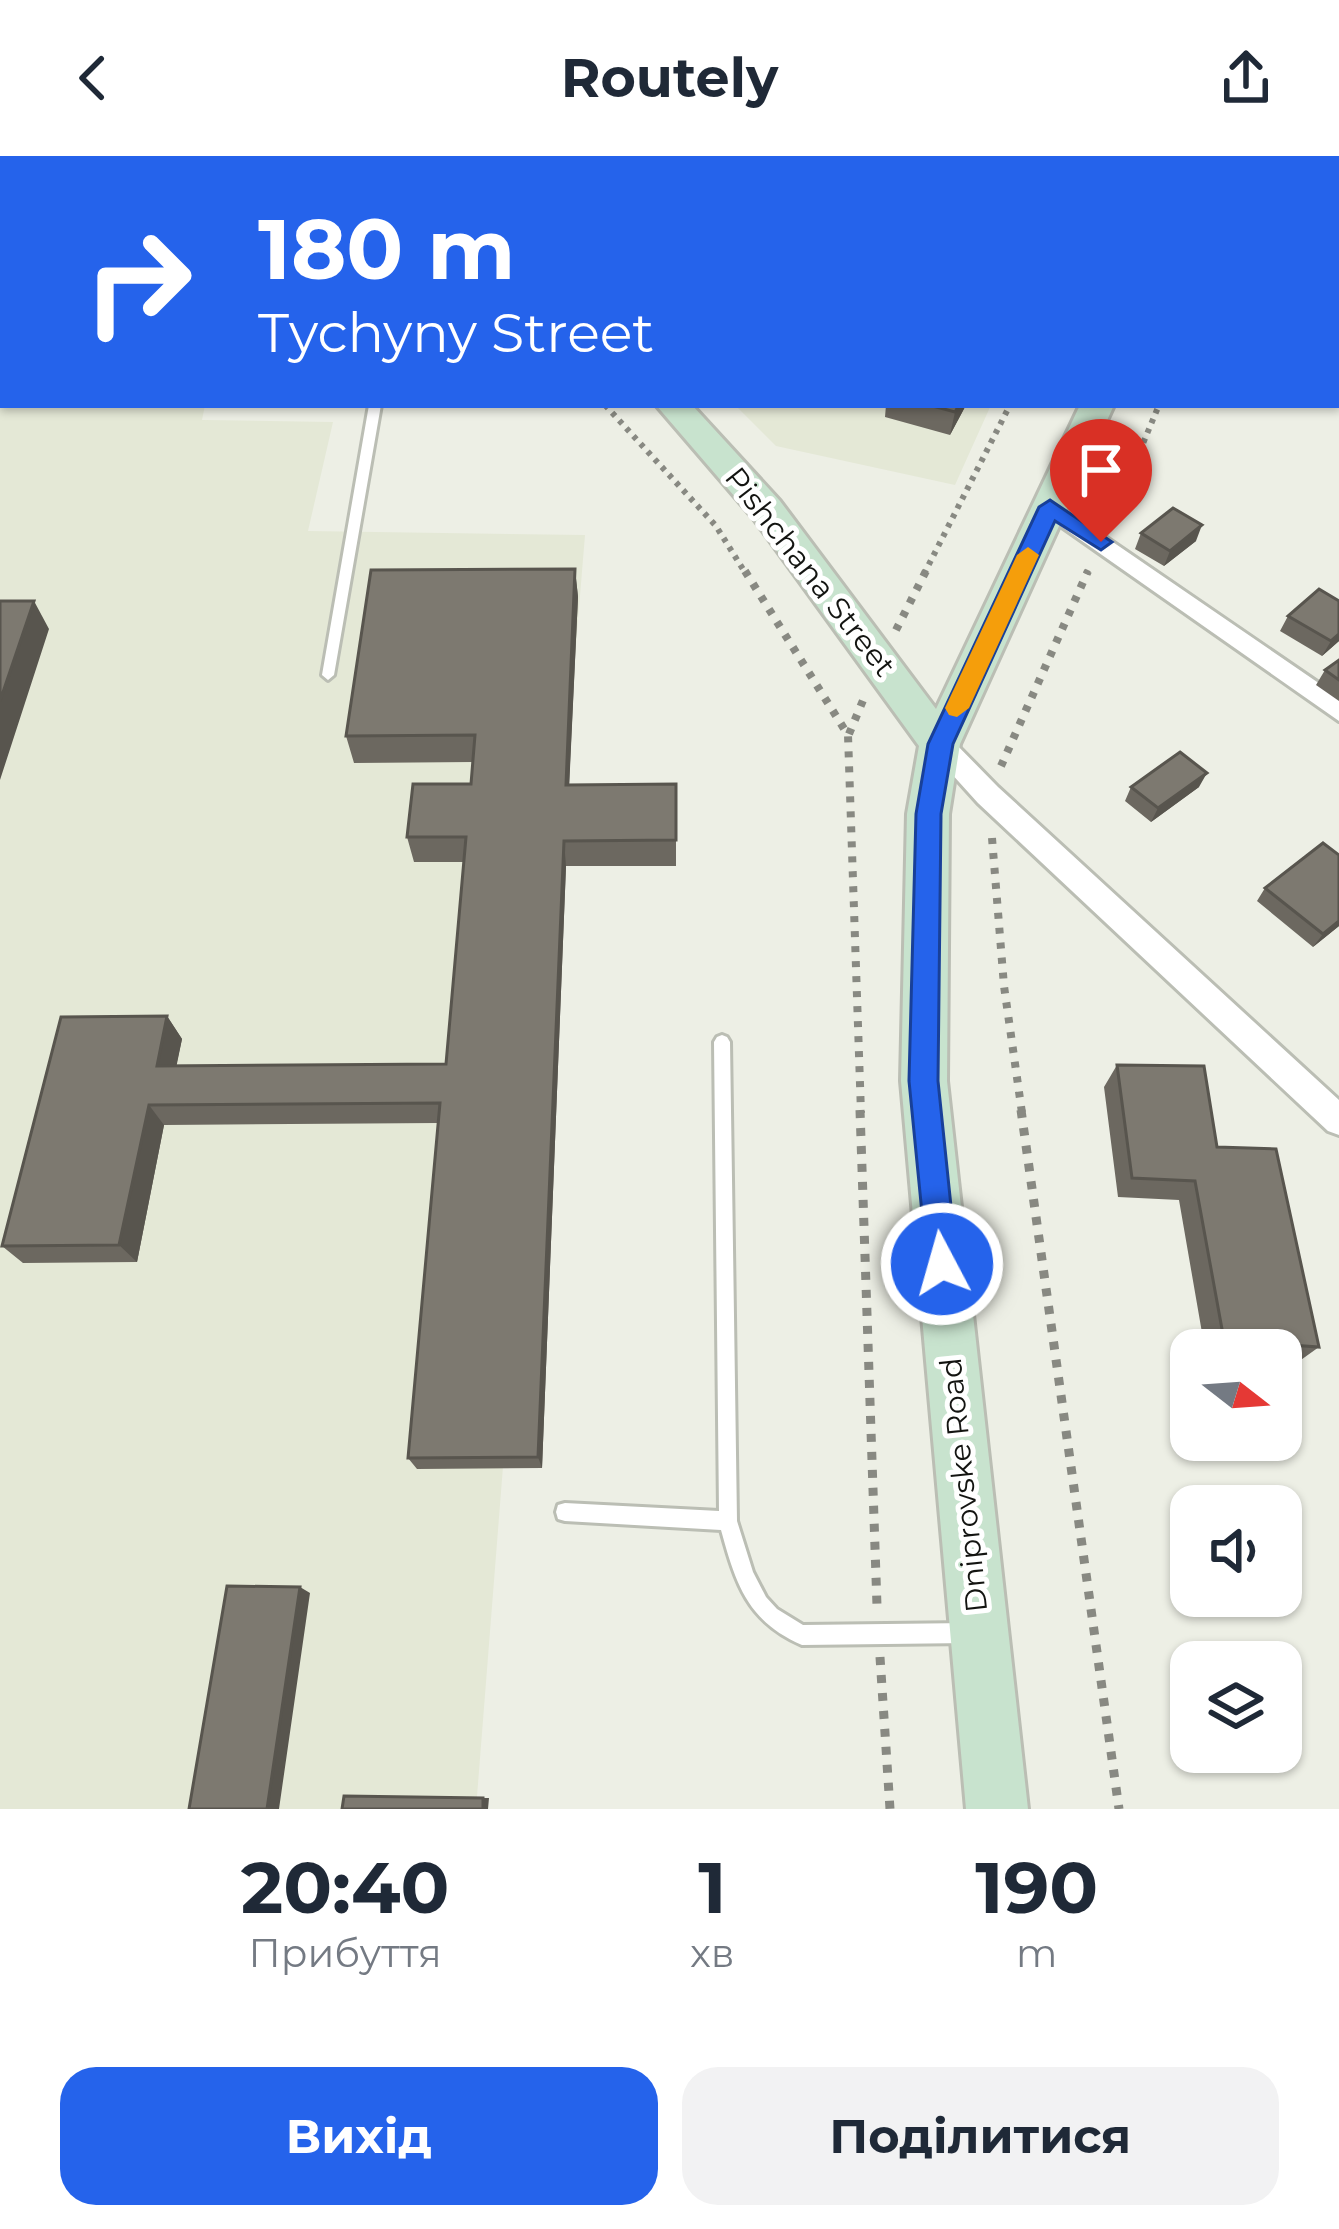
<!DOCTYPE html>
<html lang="uk">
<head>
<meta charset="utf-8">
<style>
  body { margin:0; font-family:Montserrat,sans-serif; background:#f2f2f3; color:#1f2937; height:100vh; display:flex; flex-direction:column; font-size:45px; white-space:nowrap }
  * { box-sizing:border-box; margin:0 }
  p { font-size:39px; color:#747a83 }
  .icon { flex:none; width:66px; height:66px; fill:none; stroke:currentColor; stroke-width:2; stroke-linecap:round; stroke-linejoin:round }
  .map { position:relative; height:1653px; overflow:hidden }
  .side { display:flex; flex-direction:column; background:#fff; flex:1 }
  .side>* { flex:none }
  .guide { position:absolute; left:0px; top:0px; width:1341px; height:252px; box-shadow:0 3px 9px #0004; background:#2563eb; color:#fff; overflow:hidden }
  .needle { width:78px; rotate:107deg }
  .buttons { position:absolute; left:1170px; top:1173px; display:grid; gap:24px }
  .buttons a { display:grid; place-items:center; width:132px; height:132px; border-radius:24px; background:#fff; box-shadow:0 3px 9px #0004; font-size:60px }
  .pin { position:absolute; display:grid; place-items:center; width:102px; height:102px; color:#fff; margin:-123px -51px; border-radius:50% 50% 50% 0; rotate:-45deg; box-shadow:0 0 12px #0007 }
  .pin .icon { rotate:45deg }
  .me { position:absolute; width:132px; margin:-66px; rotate:354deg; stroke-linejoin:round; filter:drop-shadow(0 0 9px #0008) }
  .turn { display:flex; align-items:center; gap:42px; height:252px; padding:0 60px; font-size:54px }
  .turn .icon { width:156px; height:156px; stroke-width:2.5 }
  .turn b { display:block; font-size:84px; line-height:102px }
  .eta { display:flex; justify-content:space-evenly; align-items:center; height:204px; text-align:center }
  .eta b { font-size:72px; font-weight:700; line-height:84px }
  .primary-button { display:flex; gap:24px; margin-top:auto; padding:24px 60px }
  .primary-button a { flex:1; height:138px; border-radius:36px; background:#2563eb; color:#fff; font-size:48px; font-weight:700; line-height:138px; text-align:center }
  .primary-button a+a { background:#f2f2f3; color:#1f2937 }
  header { display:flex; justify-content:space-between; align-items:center; height:156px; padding:0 60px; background:#fff; font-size:54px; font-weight:700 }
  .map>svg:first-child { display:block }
  .built { fill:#e4e8d6 }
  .green { fill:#fed7bf }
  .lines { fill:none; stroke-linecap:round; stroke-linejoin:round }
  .lane-casing { stroke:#bbbeb4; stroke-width:6 }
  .street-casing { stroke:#bbbeb4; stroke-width:6 }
  .secondary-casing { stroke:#bbbeb4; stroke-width:6 }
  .path-far2 { stroke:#888982; stroke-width:6; stroke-dasharray:4.5 6; stroke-linecap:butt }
  .path-far1 { stroke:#888982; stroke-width:8; stroke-dasharray:6 9; stroke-linecap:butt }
  .path { stroke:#888982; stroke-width:9; stroke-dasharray:8 10; stroke-linecap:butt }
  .lane { fill:#fff; fill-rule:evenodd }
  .street { fill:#fff; fill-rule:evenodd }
  .secondary { fill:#c8e3ce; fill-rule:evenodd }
  .wall { fill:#6c6860 }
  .shaded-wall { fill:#58554e }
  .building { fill:#7d7970; stroke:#58554e; stroke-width:3 }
  .route { fill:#2563eb; stroke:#184099; stroke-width:3 }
  .slow { fill:#f59e0b }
  .labels { text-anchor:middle; stroke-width:10; stroke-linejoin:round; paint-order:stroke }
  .street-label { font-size:30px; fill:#131411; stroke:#fff }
</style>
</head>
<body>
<header><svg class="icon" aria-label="back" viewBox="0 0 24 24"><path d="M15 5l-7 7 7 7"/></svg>Routely<svg class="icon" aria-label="share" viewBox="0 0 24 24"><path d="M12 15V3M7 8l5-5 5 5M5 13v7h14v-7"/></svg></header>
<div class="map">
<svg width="1339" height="1653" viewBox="0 0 1339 1653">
  <rect width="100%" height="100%" fill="#edefe5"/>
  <path class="built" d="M385,0H1104L384,3Z
    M0,214L3,249H205L202,264L333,266L308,375L585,379L564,634L551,702L476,1653H0Z
    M735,249H991L955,329L776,290Z"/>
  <path class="green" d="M0,0H385L3,3V114Z"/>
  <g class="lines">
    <defs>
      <path id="lane" d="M369,249H381L334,519L328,524L322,519Z
        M722,879L727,881L730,886L737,1365L753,1416L766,1441L777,1453L803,1469L969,1467L976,1470L979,1477L976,1484L969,1487L802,1489C747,1465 736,1428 721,1374L565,1365L558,1363L556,1356L558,1349L565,1347L719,1355L714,886L717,881Z"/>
      <path id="street" d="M1338,118H1339V131H1338Z
        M1050,343L1339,541V565L1042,357L1038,351Z
        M940,578L949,581L998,631L1339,944V979L1328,975L978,647L931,595L927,588Z"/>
      <path id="secondary" d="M0,147H3V165H0Z
        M656,249H692L780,345L936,553L1080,249H1114L960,588L949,658L947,925L1028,1653H966L901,925L907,658L919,590L754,363Z"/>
    </defs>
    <use href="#lane" class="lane-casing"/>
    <use href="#street" class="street-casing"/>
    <use href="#secondary" class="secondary-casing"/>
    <path class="path-far2" d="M605,249L716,370L746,418
      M1111,364L1159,249
      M924,418L1010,249
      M1086,418L1090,410"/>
    <path class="path-far1" d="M745,415L848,579L861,957
      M896,474L926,415
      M849,578L864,542
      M1001,610L1088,415
      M992,682L1004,830L1022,957"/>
    <path class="path" d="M860,954L877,1450
      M1021,954L1119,1653
      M880,1501L890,1653"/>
    <use href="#lane" class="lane"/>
    <use href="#street" class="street"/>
    <use href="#secondary" class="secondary"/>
  </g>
  <path class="wall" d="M989,0H1096L1095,3H1009Z
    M886,249H966L950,279L885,261Z
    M1141,377L1196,385L1164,410L1135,393Z
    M575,413L578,441L569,629L676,628V710H566L542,1312L417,1313L408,1302L438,967L164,969L137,1106L23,1107L2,1090L167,860L182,883L176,910L446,908L464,706H414L407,681L471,628L473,606L354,607L346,580Z
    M1288,460L1339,485L1322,500L1280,475Z
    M1339,504V545L1316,529L1325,514Z
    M1131,631H1199L1151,666L1125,645Z
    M1265,732L1339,770L1313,791L1257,745Z
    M1117,909L1217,991L1319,1191L1298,1206L1281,1205V1194H1205L1179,1044L1118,1041L1104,931Z"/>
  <path class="shaded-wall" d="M959,249H966L950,279L955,256Z
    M1202,369L1196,385L1164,410L1170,395Z
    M575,413L578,441L568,655L566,629Z
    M34,445L49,473L0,624V545Z
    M1339,478V485L1322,500L1331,485Z
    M1207,617L1199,631L1151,666L1158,652Z
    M564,685L566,710L542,1312L538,1301Z
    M1339,765V770L1313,791L1323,778Z
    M167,860L182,883L172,932L157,910Z
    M149,949L164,969L137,1106L119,1089Z
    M300,1431L310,1437L279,1653H267Z
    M483,1642H489L488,1653H483Z"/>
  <path class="building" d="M528,0H581V3H527Z
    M624,0H673V3H624Z
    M795,0H828V3H795Z
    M929,249H959L955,256Z
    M1173,352L1202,369L1170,395L1141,377Z
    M575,413L566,629L676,628V684L564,685L538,1301L408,1302L440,947L149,949L119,1089L2,1090L61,861L167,860L157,910L446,908L466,681H407L413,628H471L475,579L346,580L371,414Z
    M1319,433L1339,445V478L1331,485L1288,460Z
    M0,445H34L0,545Z
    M1339,504V524L1325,514Z
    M1180,596L1207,617L1158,652L1131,631Z
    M1323,687L1339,699V765L1323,778L1265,732Z
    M1117,909L1204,910L1217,991L1276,993L1319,1191L1224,1184L1195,1025L1132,1022Z
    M227,1430L300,1431L267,1653H189Z
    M344,1640L483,1642V1653H342Z"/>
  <path class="route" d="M1050,344L1112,386L1101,394L1055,365L953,588L941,658L938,925L957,1108L953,1119L942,1123L931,1119L927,1108L909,925L916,658L928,588L1039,351Z"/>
  <path class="slow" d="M1028,391L1039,399L969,552L957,561L949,559L945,552L1017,399Z"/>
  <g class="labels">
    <g class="street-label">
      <text transform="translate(810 416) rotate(52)" y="10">Pishchana Street</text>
      <text transform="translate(964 1329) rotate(-96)" y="10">Dniprovske Road</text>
    </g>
  </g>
</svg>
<div class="buttons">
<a><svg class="needle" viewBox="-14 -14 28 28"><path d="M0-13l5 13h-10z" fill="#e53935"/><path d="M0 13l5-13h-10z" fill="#747a83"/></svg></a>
<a><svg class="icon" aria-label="sound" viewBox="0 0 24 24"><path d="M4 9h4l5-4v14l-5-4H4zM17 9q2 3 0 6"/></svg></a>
<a><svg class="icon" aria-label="layers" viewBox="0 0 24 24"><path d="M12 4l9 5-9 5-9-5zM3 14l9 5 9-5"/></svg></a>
</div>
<div class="pin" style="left:1101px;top:386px;background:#d93025"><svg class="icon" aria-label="arrive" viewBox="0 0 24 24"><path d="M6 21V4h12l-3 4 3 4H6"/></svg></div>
<svg class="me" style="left:942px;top:1108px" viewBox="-20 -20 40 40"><circle r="17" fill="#2563eb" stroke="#fff" stroke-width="3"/><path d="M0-11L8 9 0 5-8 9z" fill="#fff"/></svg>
<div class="guide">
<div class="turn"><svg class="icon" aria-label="right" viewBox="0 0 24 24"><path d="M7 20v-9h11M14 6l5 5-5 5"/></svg><div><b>180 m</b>Tychyny Street</div></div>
</div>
</div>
<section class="side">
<div class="eta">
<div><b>20:40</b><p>Прибуття</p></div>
<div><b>1</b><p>хв</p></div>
<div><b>190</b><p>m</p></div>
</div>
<div class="primary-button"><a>Вихід</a><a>Поділитися</a></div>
</section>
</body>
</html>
